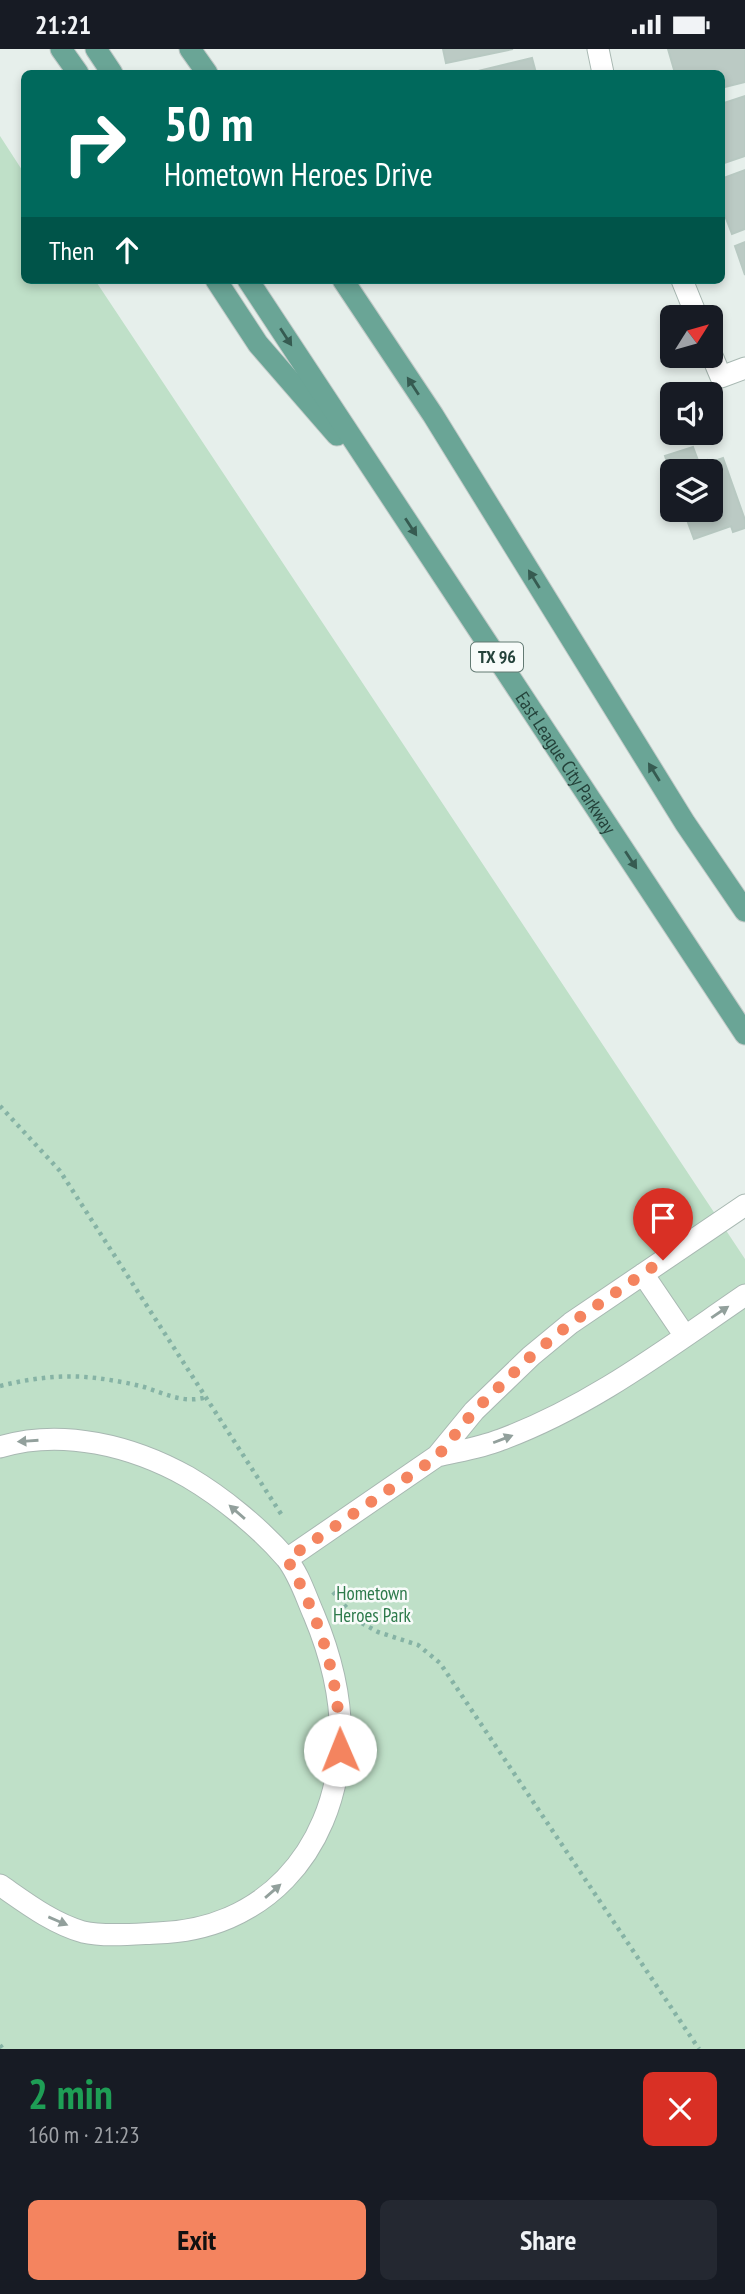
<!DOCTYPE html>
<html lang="en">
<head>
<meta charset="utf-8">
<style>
  body { margin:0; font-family:"PT Sans Narrow",sans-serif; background:#242831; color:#f1f3f6; height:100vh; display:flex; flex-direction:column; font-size:26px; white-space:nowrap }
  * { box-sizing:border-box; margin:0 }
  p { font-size:23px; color:#9ea1a6 }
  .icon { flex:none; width:38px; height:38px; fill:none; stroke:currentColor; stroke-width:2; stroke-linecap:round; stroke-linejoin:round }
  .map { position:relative; height:2000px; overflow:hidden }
  .details { display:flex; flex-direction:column; background:#171b24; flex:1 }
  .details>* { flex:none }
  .hud { position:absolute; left:21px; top:21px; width:704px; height:214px; border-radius:10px; box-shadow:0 4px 10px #0003; background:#00695c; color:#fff; overflow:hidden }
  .needle { width:46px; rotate:53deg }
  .tools { position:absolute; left:660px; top:256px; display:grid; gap:14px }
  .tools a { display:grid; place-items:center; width:63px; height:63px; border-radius:10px; background:#171b24; box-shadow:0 4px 10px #0003; font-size:35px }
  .pin { position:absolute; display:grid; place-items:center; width:60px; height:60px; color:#fff; margin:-72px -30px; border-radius:50% 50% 50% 0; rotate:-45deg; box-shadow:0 0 7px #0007 }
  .pin .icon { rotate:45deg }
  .me { position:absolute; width:77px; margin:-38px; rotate:359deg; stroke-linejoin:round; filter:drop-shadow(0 0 5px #0008) }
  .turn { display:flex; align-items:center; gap:24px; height:147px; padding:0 28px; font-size:32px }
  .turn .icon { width:91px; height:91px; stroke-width:2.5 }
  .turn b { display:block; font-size:49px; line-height:60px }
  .then { display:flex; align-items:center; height:66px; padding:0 28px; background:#0003; gap:14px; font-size:26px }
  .round { display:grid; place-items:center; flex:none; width:74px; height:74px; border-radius:10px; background:#242831 }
  .head { display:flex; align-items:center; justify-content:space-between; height:119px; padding:0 28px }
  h1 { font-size:42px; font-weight:600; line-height:52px; color:#1e9e55 }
  .primary-button { display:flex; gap:14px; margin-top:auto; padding:14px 28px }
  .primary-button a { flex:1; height:80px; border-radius:10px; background:#f4845f; color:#111; font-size:28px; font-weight:600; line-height:80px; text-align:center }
  .primary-button a+a { background:#242831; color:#f1f3f6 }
  .status { display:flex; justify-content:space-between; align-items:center; height:49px; padding:0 35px; background:#171b24; direction:ltr }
  .status svg { height:19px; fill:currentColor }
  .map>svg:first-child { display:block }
  .green { fill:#bfe0c8 }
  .building { fill:#bbcac4; stroke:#b8c9c2; stroke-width:2 }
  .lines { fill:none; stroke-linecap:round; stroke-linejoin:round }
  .street-casing { stroke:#a8b8b2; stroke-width:23 }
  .primary-casing { stroke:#c2cac8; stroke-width:23 }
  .path { stroke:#86b3a5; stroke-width:4.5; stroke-dasharray:3.5 5; stroke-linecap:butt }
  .street { stroke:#fff; stroke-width:21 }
  .primary { stroke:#6aa596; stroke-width:21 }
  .oneway { fill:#365b51 }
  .oneway2 { fill:#92a09c }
  .route { stroke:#f4845f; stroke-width:12; stroke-dasharray:0 21.6 }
  .labels { text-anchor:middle; stroke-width:5; stroke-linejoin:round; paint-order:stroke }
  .shield { fill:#f7fbf9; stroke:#637a73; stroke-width:2 }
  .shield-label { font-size:18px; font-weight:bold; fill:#24423a }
  .street-label { font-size:19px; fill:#24423a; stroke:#f7fbf9 }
  .park-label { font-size:19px; fill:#2d7a4b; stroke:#f7fbf9 }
</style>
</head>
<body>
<div class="status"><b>21:21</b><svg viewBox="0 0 49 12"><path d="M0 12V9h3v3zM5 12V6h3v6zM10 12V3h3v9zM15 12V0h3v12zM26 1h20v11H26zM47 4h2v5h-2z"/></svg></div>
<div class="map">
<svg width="745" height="2000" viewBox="0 0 745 2000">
  <rect width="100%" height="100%" fill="#e6efeb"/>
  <path class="green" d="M0,87L24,124V231H95L745,1210V2000H0Z"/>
  <path class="building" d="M443,0H513L446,14Z
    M668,0H745V33L721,39V24H675Z
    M532,9L536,24H470Z
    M745,47V107L721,115V55Z
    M745,121V180L732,185L721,156V130Z
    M745,193V226L735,197Z
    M693,398L699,414L707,411L709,414L723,409L745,471V479L733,483L731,477L694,490L683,460H710V422H672V428L665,407Z"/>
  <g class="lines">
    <defs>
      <path id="street" d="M598,0L603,24
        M682,231L697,268
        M710,302L721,328L745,319
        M643,1225L685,1287
        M0,1398C62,1379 133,1397 188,1428C222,1448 260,1479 286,1509C299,1525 306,1548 314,1566C332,1609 343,1654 340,1700C332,1804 263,1881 157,1884C135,1885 104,1888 83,1883C52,1874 26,1854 0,1836
        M437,1407C458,1402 480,1399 500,1391C590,1358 666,1300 745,1246
        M287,1510L437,1407L474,1362L531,1307L571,1274L745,1156"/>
      <g id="primary">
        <path d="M61,0L78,24"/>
        <path d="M96,0L112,24"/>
        <path d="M190,0L207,24"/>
        <path d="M216,231L258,295L337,386"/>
        <path id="s1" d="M248,231L745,985"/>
        <path d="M343,231L433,366L685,774L745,862"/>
      </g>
    </defs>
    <use href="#street" class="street-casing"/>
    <use href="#primary" class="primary-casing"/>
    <path class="path" d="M0,1057L60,1122L283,1468
      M0,1337C32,1329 64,1325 96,1329C112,1331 129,1334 144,1338C166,1345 184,1355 207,1348
      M333,1543L358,1572L378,1583L418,1596L440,1614L699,2000
      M0,1996L3,2000"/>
    <use href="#street" class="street"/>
    <use href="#primary" class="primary"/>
  </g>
  <defs><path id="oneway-solid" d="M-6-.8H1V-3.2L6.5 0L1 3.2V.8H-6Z" transform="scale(1.75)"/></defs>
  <g class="oneway">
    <use href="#oneway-solid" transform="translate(286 288) rotate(57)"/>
    <use href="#oneway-solid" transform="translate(413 337) rotate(-123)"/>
    <use href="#oneway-solid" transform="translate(411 478) rotate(57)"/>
    <use href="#oneway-solid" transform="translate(534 530) rotate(-122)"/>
    <use href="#oneway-solid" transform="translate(654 723) rotate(-122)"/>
    <use href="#oneway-solid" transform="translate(631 811) rotate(57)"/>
  </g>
  <g class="oneway2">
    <use href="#oneway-solid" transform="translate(720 1263) rotate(-34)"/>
    <use href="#oneway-solid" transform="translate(503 1390) rotate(-21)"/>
    <use href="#oneway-solid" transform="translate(28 1392) rotate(176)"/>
    <use href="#oneway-solid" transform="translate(237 1463) rotate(-139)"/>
    <use href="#oneway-solid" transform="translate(273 1842) rotate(-41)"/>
    <use href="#oneway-solid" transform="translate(58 1872) rotate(23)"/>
  </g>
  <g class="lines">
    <path class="route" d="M340,1701C340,1630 321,1572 287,1510L437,1408L474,1362L531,1307L571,1274L663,1211"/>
  </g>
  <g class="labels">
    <rect class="shield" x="471" y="593.5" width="52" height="29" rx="5"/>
    <g class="shield-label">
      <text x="497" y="614">TX 96</text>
    </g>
    <g class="street-label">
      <text dy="7" stroke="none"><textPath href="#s1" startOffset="578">East League City Parkway</textPath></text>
    </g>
    <g class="park-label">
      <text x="372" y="1551">Hometown<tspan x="372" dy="22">Heroes Park</tspan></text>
    </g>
  </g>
</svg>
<div class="tools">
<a><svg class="needle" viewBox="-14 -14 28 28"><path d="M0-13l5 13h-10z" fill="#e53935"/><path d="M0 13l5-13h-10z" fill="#9ea1a6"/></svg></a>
<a><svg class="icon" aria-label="sound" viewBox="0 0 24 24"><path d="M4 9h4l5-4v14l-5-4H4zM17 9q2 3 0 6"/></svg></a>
<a><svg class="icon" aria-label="layers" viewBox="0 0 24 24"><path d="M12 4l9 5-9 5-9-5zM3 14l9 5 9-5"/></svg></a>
</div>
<div class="pin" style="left:663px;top:1211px;background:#d93025"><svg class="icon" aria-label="arrive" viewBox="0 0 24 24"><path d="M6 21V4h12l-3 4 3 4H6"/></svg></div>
<svg class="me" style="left:340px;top:1701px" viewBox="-20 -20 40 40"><circle r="19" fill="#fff"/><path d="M0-13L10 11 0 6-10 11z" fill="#f4845f"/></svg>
<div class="hud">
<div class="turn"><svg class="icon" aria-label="right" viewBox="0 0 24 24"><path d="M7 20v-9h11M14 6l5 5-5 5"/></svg><div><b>50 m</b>Hometown Heroes Drive</div></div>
<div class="then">Then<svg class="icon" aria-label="ahead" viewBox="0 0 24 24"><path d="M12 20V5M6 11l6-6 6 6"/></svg></div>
</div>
</div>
<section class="details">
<div class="head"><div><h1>2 min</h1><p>160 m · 21:23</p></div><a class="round" style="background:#d93025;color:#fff"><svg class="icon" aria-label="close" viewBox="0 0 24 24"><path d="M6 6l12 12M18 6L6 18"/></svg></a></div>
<div class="primary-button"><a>Exit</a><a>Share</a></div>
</section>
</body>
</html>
